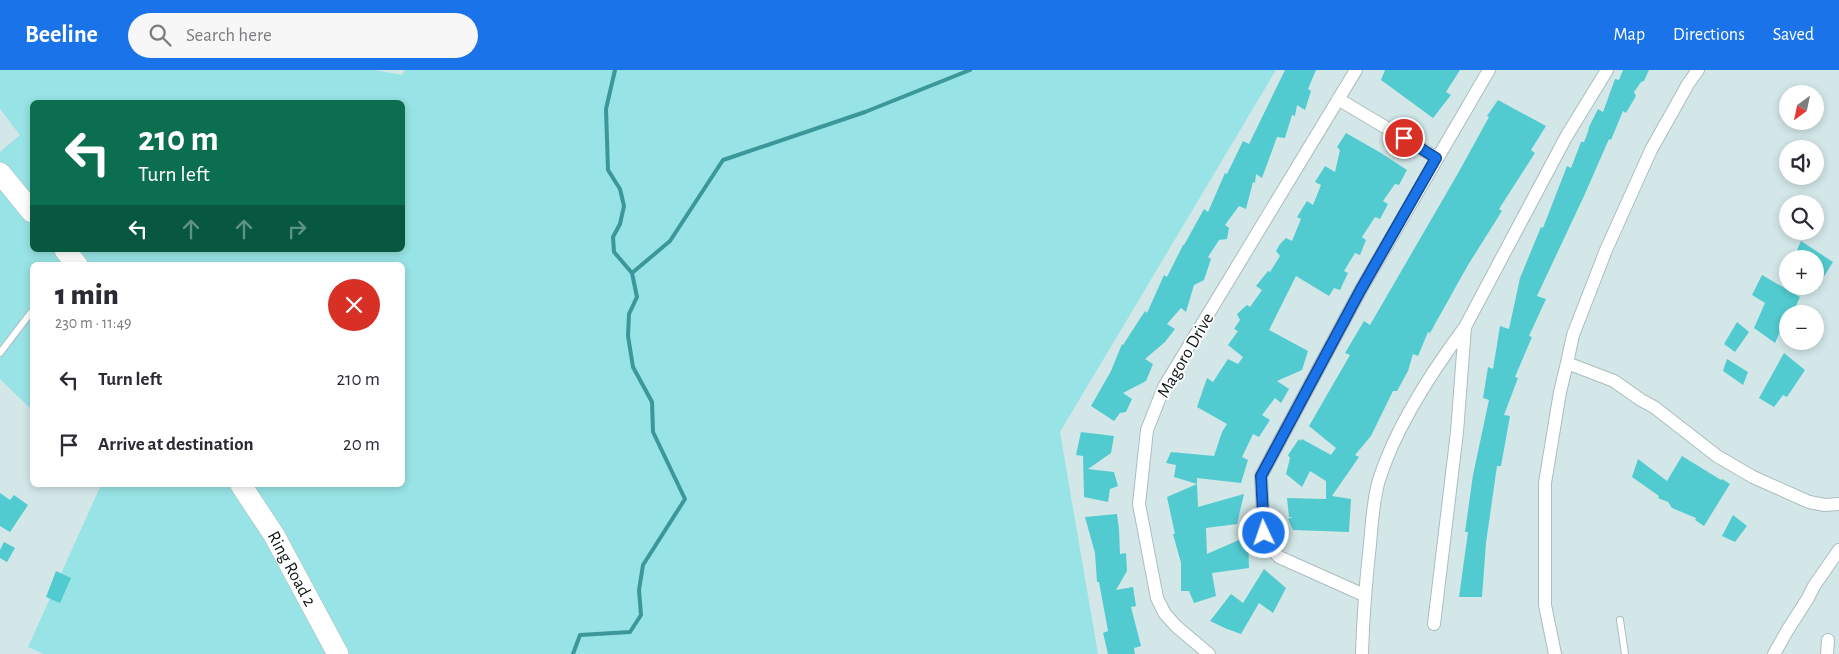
<!DOCTYPE html>
<html lang="en">
<head>
<meta charset="utf-8">
<style>
  body { margin:0; font-family:"Alegreya Sans",sans-serif; background:#f7f7f7; color:#2b2b33; height:100vh; display:flex; flex-direction:column; font-size:19px; white-space:nowrap }
  * { box-sizing:border-box; margin:0 }
  p { font-size:16px; color:#7c7c81 }
  .icon { flex:none; width:28px; height:28px; fill:none; stroke:currentColor; stroke-width:2; stroke-linecap:round; stroke-linejoin:round }
  .map { position:relative; flex:1; overflow:hidden }
  .sheet { position:absolute; left:30px; top:192px; width:375px; height:225px; display:flex; flex-direction:column; background:#fff; border-radius:8px; box-shadow:0 2px 8px #0003 }
  .sheet>* { flex:none }
  .hud { position:absolute; left:30px; top:30px; width:375px; height:152px; border-radius:8px; box-shadow:0 2px 8px #0003; background:#0b6e4f; color:#fff; overflow:hidden }
  .needle { width:32px; rotate:213deg }
  .buttons { position:absolute; left:1779px; top:15px; display:grid; gap:10px }
  .buttons a { display:grid; place-items:center; width:45px; height:45px; border-radius:50%; background:#fff; box-shadow:0 2px 8px #0003; font-size:25px }
  .pin { position:absolute; display:grid; place-items:center; width:42px; height:42px; color:#fff; margin:-21px; border:2px solid #fff; border-radius:50%; box-shadow:0 1px 5px #0007 }
  .me { position:absolute; width:55px; margin:-28px; rotate:357deg; stroke-linejoin:round; filter:drop-shadow(0 0 4px #0008) }
  .turn { display:flex; align-items:center; gap:18px; height:105px; padding:0 25px; font-size:22px }
  .turn .icon { width:65px; height:65px; stroke-width:2.5 }
  .turn b { display:block; font-size:35px; line-height:42px }
  .lanes { display:flex; align-items:center; height:48px; padding:0 25px; background:#0003; justify-content:center; gap:25px; direction:ltr }
  .lanes .off { opacity:.35 }
  .round { display:grid; place-items:center; flex:none; width:52px; height:52px; border-radius:26px; background:#f7f7f7 }
  .overview { display:flex; align-items:center; justify-content:space-between; height:85px; padding:0 25px }
  h1 { font-size:30px; font-weight:800; line-height:38px }
  ul { padding:0; list-style:none }
  li { display:flex; align-items:center; gap:15px; height:65px; padding:0 25px }
  li div { flex:1 }
  li b { display:block; font-size:19px }
  li em { font-style:normal }
  header { display:flex; align-items:center; gap:30px; box-sizing:border-box; height:70px; padding:0 25px; background:#1a73e8; color:#fff }
  header strong { font-size:24px }
  nav { display:flex; gap:28px; margin-inline-start:auto; font-size:18px }
  .search { width:350px; height:45px; background:#f7f7f7; display:flex; align-items:center; gap:12px; box-sizing:border-box; padding:0 18px; border-radius:28px; color:#7c7c81; font-size:19px }
  .map>svg:first-child { display:block }
  .green { fill:#98e3e5; fill-rule:evenodd }
  .lines { fill:none; stroke-linecap:round; stroke-linejoin:round }
  .stream { stroke:#3b979a; stroke-width:4 }
  .building { fill:#52cbd0 }
  .service-casing { stroke:#aabdbe; stroke-width:8 }
  .minor-casing { stroke:#aabdbe; stroke-width:14 }
  .primary-casing { stroke:#aabdbe; stroke-width:22 }
  .service { stroke:#fff; stroke-width:6 }
  .minor { stroke:#fff; stroke-width:12 }
  .primary { stroke:#fff; stroke-width:21 }
  .route-casing { stroke:#114b97; stroke-width:12 }
  .route { stroke:#1a73e8; stroke-width:9 }
  .labels { text-anchor:middle; stroke-width:4; stroke-linejoin:round; paint-order:stroke }
  .street-label { font-size:18px; fill:#0e1515; stroke:#fff }
</style>
</head>
<body>
<header>
<strong>Beeline</strong>
<div class="search"><svg class="icon" aria-label="search" viewBox="0 0 24 24"><circle cx="10" cy="10" r="6"/><path d="M15 15l6 6"/></svg>Search here</div>
<nav><a>Map</a><a>Directions</a><a>Saved</a></nav>
</header>
<div class="map">
<svg width="1839" height="584" viewBox="0 0 1839 584">
  <rect width="100%" height="100%" fill="#d3e7e8"/>
  <path class="green" d="M0,0H375L402,5L405,0H1276L1060,362L1098,584H44L28,577L101,415H402V195H32V340L0,309V82L20,65L0,39ZM32,32H402V180H32Z"/>
  <g class="lines">
    <path class="stream" d="M632,203L670,171L723,90L865,42L970,0
      M573,584L580,565L630,562L641,545L639,520L643,495L685,429L653,362L652,332L633,297L628,266L629,244L637,227L632,203L614,182L613,167L620,154L624,136L620,119L608,100L606,39L615,0"/>
  </g>
  <path class="building" d="M1285,0H1316L1308,19L1311,21L1305,40L1297,35L1295,46L1292,45L1285,68L1277,67L1262,108L1256,104L1255,113L1253,112L1246,139L1239,136L1225,155L1229,158L1227,169L1219,170L1208,187L1211,189L1204,210L1194,215L1186,242L1181,238L1167,254L1175,259L1165,272L1145,289L1153,294L1146,311L1123,323L1132,329L1126,342L1120,343L1114,351L1091,336L1111,301L1122,274L1123,275L1145,241L1147,243L1164,205L1167,207L1183,175H1184L1204,139L1208,142L1225,103L1227,104L1243,71L1249,74Z
    M1385,0H1460L1446,22L1451,25L1433,48L1381,10Z
    M1623,0H1649L1644,11L1641,12L1634,22L1636,26L1626,43L1623,41L1611,70L1609,69L1584,126L1537,226L1546,229L1529,266L1532,267L1515,307L1518,308L1504,345L1510,346L1501,396H1497L1486,473L1482,527H1459L1468,462H1465L1473,405L1489,330L1483,328L1488,297L1493,299L1500,256L1509,259L1520,208L1541,157L1543,158L1567,96L1571,98L1581,72H1584L1588,62L1589,57L1598,39L1603,42L1615,9L1619,10Z
    M1498,30L1546,56L1531,80L1535,83L1499,139L1502,141L1468,195L1430,263L1428,262L1418,286L1413,284L1408,301L1397,321H1393L1371,366L1355,385L1359,387L1332,426L1351,429L1349,462L1293,460L1288,449L1293,447H1289L1287,428L1326,429V411L1310,401L1302,417L1286,404L1290,388L1288,385L1299,369L1301,371L1302,369L1331,385L1336,378L1309,356L1350,285L1345,283L1364,251L1370,255L1457,105L1489,47L1487,46Z
    M1346,63L1381,83L1407,100L1399,115L1395,114L1383,131L1388,134L1380,149L1375,147L1362,167L1366,170L1360,185L1355,183L1344,201L1348,203L1340,220L1334,218L1329,226L1296,206L1269,260L1308,281L1302,300L1277,311L1289,319L1281,333L1275,328L1262,345L1270,350L1259,367L1253,364L1242,387L1248,390L1241,413L1197,408V414L1174,407L1176,395L1166,393L1171,382L1214,386L1222,362L1227,354L1197,337L1207,308L1213,312L1228,289L1238,294L1243,287L1228,275L1238,261L1234,259L1240,250L1237,244L1247,235L1250,237L1262,220L1256,216L1268,201L1270,202L1280,186L1276,181L1280,174L1286,168L1292,171L1301,149L1297,147L1307,131L1313,135L1321,115L1315,112L1325,96L1335,102L1340,80L1337,77Z
    M1801,171L1833,192L1815,221V189H1793Z
    M1762,205L1800,227L1792,244H1788L1775,273L1754,258L1765,233L1752,225Z
    M1737,252L1749,262L1735,282L1724,274Z
    M1784,283L1805,300L1787,327L1783,325L1774,337L1759,328Z
    M1727,289L1748,302L1743,315L1723,301Z
    M1081,362L1114,366L1111,383L1088,399L1114,402L1118,416L1110,419L1108,432L1084,427L1083,386L1076,385Z
    M1682,386L1721,410L1722,409L1730,414L1704,456L1695,450L1696,448L1672,438L1668,432L1658,428L1659,426L1632,407L1638,389L1667,411Z
    M1197,414L1198,437L1244,424L1237,454L1206,458L1207,484L1248,466L1249,498L1212,503L1216,526L1194,533L1189,521H1181V493L1173,464H1175L1167,427Z
    M0,423L10,430L14,425L28,435L10,462L0,456Z
    M1117,444L1119,459L1120,484L1126,483L1127,501L1116,520L1133,517L1136,536L1131,537L1141,576L1134,578L1135,584H1108L1103,563L1108,561L1099,512H1097L1095,483L1085,447Z
    M1733,445L1747,456L1735,472L1722,466Z
    M4,472L15,478L7,492L0,488V480Z
    M1264,499L1286,518L1273,543L1259,533L1241,564L1227,559L1210,551L1231,524L1243,533Z
    M56,501L71,508L60,533L46,527Z"/>
  <g class="lines">
    <defs>
      <path id="service" d="M0,283L32,241
        M1620,550L1625,584"/>
      <path id="minor" d="M1338,29L1437,88
        M1567,293L1614,311L1641,330L1654,337L1717,386L1753,407L1809,432L1825,435L1839,434
        M1364,525L1279,487L1270,477L1264,463L1261,406L1360,221L1489,0
        M1434,554L1457,362L1465,257
        M1209,584L1177,557L1165,544L1157,528L1139,434L1147,360L1164,317L1356,0
        M1362,584C1363,547 1366,510 1370,474C1372,452 1373,430 1379,410C1395,359 1433,300 1465,257L1566,67L1607,0
        M1555,584L1545,535V413L1560,322L1567,293L1573,265L1606,180L1651,80L1688,14L1698,0
        M1774,584L1787,561L1808,528L1814,516L1839,480
        M1827,584L1828,570"/>
      <g id="primary">
        <path d="M0,103L32,142"/>
        <path d="M65,180L77,195"/>
        <path id="s1" d="M241,415L274,465L338,584"/>
      </g>
    </defs>
    <use href="#service" class="service-casing"/>
    <use href="#minor" class="minor-casing"/>
    <use href="#primary" class="primary-casing"/>
    <use href="#service" class="service"/>
    <use href="#minor" class="minor"/>
    <use href="#primary" class="primary"/>
  </g>
  <g class="lines">
    <defs>
      <path id="route" d="M1264,463L1261,406L1360,221L1436,88L1404,68"/>
    </defs>
    <use href="#route" class="route-casing"/>
    <use href="#route" class="route"/>
  </g>
  <g class="labels">
    <g class="street-label">
      <text transform="translate(1185 285) rotate(-60)" y="6">Magoro Drive</text>
      <text dy="6" stroke="none"><textPath href="#s1" startOffset="98">Ring Road 2</textPath></text>
    </g>
  </g>
</svg>
<div class="buttons">
<a><svg class="needle" viewBox="-14 -14 28 28"><path d="M0-13l5 13h-10z" fill="#e53935"/><path d="M0 13l5-13h-10z" fill="#7c7c81"/></svg></a>
<a><svg class="icon" aria-label="sound" viewBox="0 0 24 24"><path d="M4 9h4l5-4v14l-5-4H4zM17 9q2 3 0 6"/></svg></a>
<a><svg class="icon" aria-label="search" viewBox="0 0 24 24"><circle cx="10" cy="10" r="6"/><path d="M15 15l6 6"/></svg></a>
<a>+</a>
<a>−</a>
</div>
<div class="pin" style="left:1404px;top:68px;background:#d93025"><svg class="icon" aria-label="arrive" viewBox="0 0 24 24"><path d="M6 21V4h12l-3 4 3 4H6"/></svg></div>
<svg class="me" style="left:1264px;top:463px" viewBox="-20 -20 40 40"><circle r="17" fill="#1a73e8" stroke="#fff" stroke-width="3"/><path d="M0-11L8 9 0 5-8 9z" fill="#fff"/></svg>
<div class="hud">
<div class="turn"><svg class="icon" aria-label="left" viewBox="0 0 24 24"><path d="M17 20v-9H6M10 6l-5 5 5 5"/></svg><div><b>210 m</b>Turn left</div></div>
<div class="lanes"><svg class="icon" aria-label="left" viewBox="0 0 24 24"><path d="M17 20v-9H6M10 6l-5 5 5 5"/></svg><svg class="icon off" aria-label="ahead" viewBox="0 0 24 24"><path d="M12 20V5M6 11l6-6 6 6"/></svg><svg class="icon off" aria-label="ahead" viewBox="0 0 24 24"><path d="M12 20V5M6 11l6-6 6 6"/></svg><svg class="icon off" aria-label="right" viewBox="0 0 24 24"><path d="M7 20v-9h11M14 6l5 5-5 5"/></svg></div>
</div>
<section class="sheet">
<div class="overview"><div><h1>1 min</h1><p>230 m · 11:49</p></div><a class="round" style="background:#d93025;color:#fff"><svg class="icon" aria-label="close" viewBox="0 0 24 24"><path d="M6 6l12 12M18 6L6 18"/></svg></a></div>
<ul>
<li><svg class="icon" aria-label="left" viewBox="0 0 24 24"><path d="M17 20v-9H6M10 6l-5 5 5 5"/></svg><div><b>Turn left</b></div><em>210 m</em></li>
<li><svg class="icon" aria-label="arrive" viewBox="0 0 24 24"><path d="M6 21V4h12l-3 4 3 4H6"/></svg><div><b>Arrive at destination</b></div><em>20 m</em></li>
</ul>
</section>
</div>
</body>
</html>
